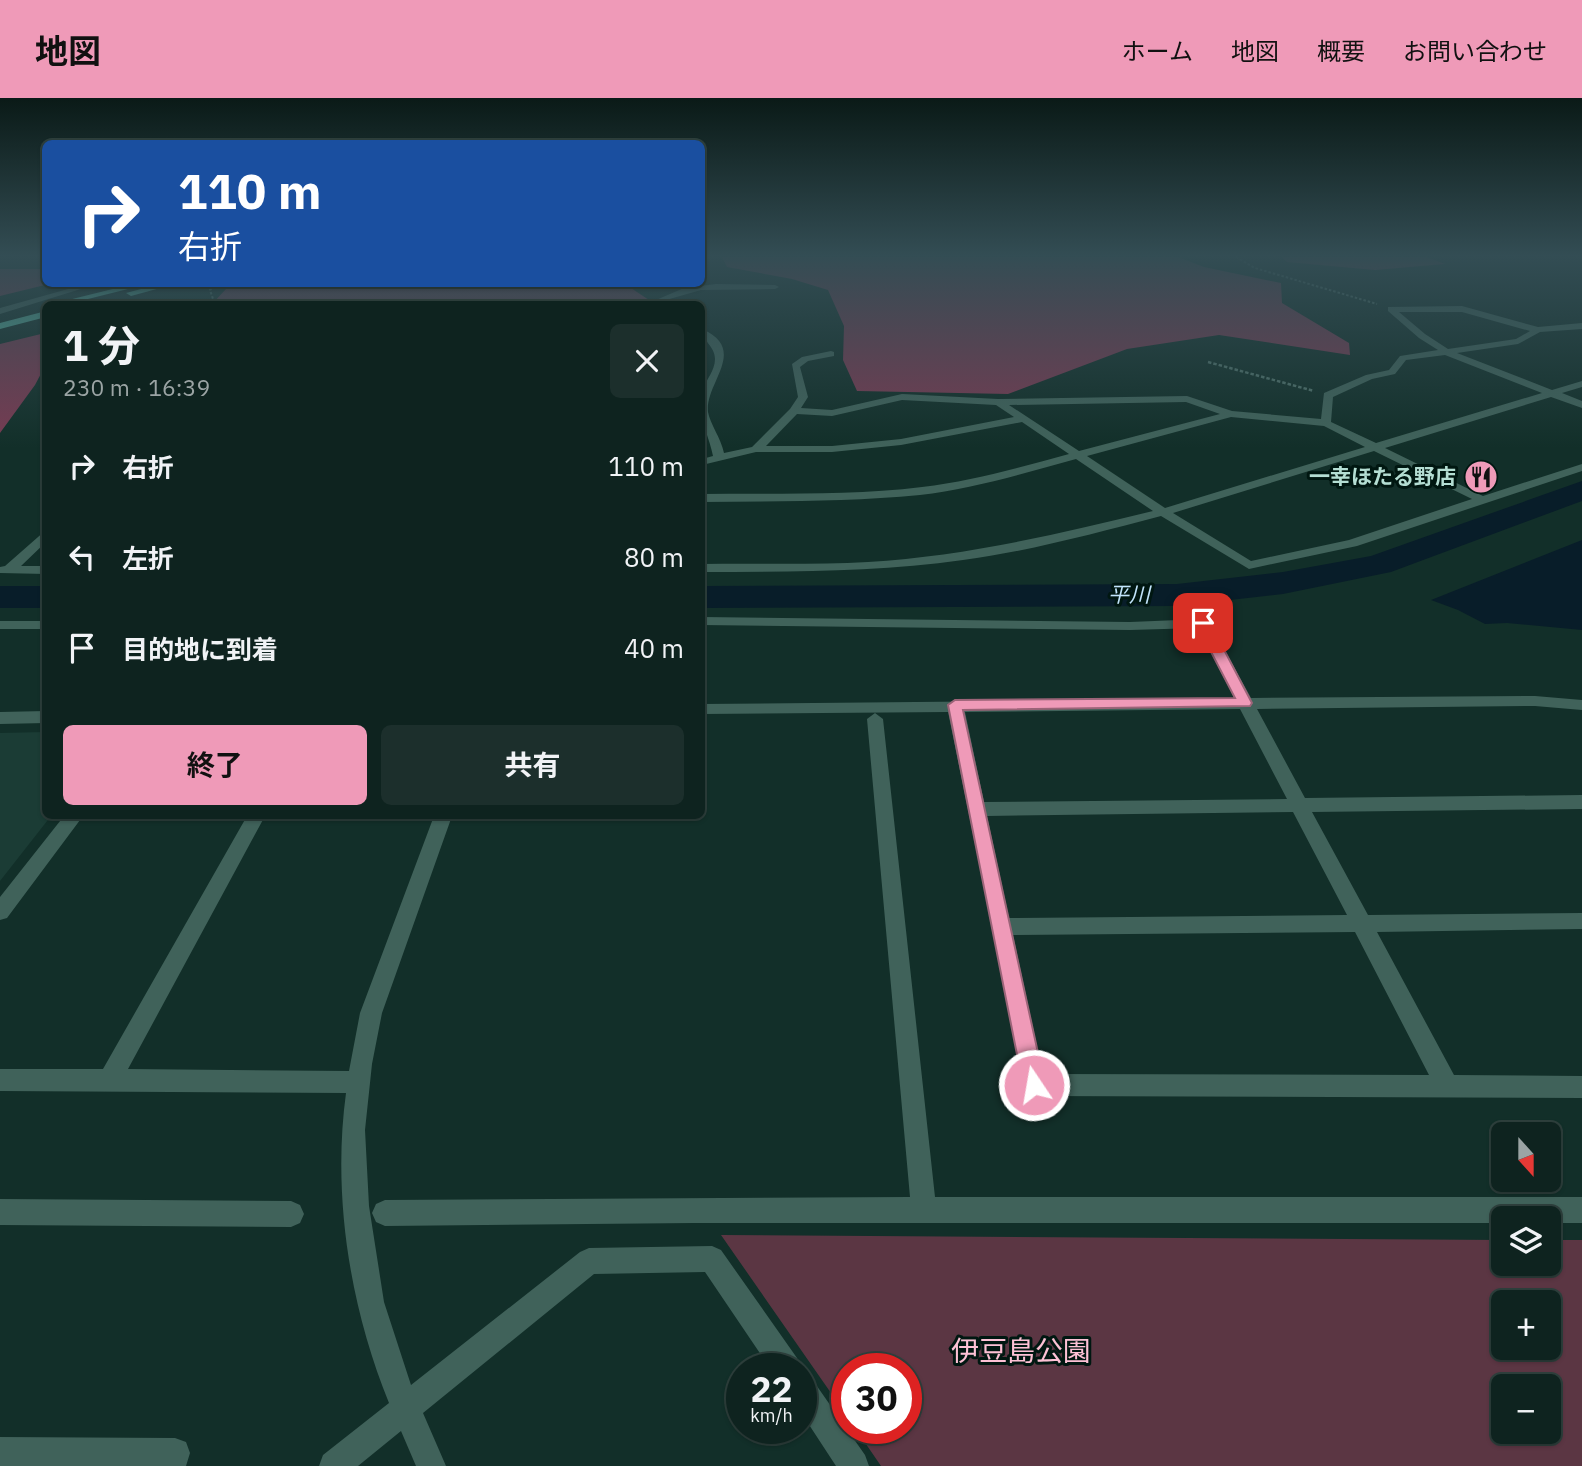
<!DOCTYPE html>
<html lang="ja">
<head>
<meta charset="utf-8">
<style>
  body { margin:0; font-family:"IBM Plex Sans","Noto Sans JP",sans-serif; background:#1c2f2c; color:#f1f3f6; height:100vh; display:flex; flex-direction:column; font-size:26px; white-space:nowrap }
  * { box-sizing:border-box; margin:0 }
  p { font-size:23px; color:#9ba4a4 }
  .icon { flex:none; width:38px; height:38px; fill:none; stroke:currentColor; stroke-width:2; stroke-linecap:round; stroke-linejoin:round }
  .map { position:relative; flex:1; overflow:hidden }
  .sheet { position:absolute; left:42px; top:203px; width:663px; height:518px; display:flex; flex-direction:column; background:#0e231f; border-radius:10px; box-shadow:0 2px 5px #0004,0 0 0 2px #2e403d }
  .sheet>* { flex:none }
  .hud { position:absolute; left:42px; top:42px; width:663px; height:147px; border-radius:10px; box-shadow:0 2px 5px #0004,0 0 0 2px #2e403d; background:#1a4fa0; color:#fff; overflow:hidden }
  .needle { width:46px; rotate:159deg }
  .buttons { position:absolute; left:1491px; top:1024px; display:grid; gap:14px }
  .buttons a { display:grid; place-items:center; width:70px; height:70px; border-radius:10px; background:#0e231f; box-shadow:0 2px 5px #0004,0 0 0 2px #2e403d; font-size:35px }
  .speed { position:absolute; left:726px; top:1255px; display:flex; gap:14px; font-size:35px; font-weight:700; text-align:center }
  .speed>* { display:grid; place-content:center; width:91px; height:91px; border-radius:50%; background:#0e231f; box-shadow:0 2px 5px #0004,0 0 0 2px #2e403d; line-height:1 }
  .speed small { font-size:18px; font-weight:400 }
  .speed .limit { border:10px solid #d22; background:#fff; color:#111 }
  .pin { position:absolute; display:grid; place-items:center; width:60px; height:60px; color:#fff; margin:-30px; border-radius:14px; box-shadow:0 4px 10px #0006 }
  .me { position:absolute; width:77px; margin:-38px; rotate:348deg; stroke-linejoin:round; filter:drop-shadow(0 0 5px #0008) }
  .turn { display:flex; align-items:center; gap:24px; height:147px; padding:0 21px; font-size:32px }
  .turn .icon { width:91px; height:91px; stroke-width:2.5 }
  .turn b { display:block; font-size:49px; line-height:60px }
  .round { display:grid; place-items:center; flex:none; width:74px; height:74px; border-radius:10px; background:#1c2f2c }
  .summary { display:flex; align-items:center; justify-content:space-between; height:119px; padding:0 21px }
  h1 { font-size:42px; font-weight:700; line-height:52px }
  .button { display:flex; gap:14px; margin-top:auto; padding:14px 21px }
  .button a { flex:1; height:80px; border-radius:10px; background:#ef9ab8; color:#111; font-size:28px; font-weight:700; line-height:80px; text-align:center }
  .button a+a { background:#1c2f2c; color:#f1f3f6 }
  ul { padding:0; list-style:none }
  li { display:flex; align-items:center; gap:21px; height:91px; padding:0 21px }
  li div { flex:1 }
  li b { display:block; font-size:26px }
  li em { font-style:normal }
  header { display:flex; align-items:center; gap:42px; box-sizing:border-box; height:98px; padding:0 35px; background:#ef9ab8; color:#111 }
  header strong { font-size:33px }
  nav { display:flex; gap:38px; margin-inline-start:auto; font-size:24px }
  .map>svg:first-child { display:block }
  .built { fill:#1b3c35 }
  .green { fill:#5b3643; fill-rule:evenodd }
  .forest { fill:#783b52 }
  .water { fill:#081d29 }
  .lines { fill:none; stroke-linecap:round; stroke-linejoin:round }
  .river { fill:#081d29; fill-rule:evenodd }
  .path-far1 { stroke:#50716a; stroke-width:2; stroke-dasharray:2.5 2; stroke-linecap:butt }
  .path { stroke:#50716a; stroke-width:2.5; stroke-dasharray:3.5 2; stroke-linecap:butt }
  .minor { fill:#40625a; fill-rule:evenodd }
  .highway { fill:#55b19d; fill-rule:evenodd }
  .route { fill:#ef9ab8; stroke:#9b6478; stroke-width:2 }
  .labels { text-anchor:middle; stroke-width:6; stroke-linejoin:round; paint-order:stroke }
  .far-poi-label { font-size:21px; font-weight:bold; fill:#b4ded3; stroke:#001711; text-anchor:end }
  .far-water-label { font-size:21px; font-style:italic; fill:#c2e5fc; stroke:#001711 }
  .near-park-label { font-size:28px; fill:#fdc1d5; stroke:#001711 }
</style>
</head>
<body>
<header>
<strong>地図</strong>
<nav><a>ホーム</a><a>地図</a><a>概要</a><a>お問い合わせ</a></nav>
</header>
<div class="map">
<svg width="1582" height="1368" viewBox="0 0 1582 1368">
  <rect width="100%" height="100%" fill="#122f29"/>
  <path class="built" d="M45,634L46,718H51L0,783V635Z"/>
  <path class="green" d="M721,1137L1503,1142V1166H1549V1142H1582V1368H881L855,1330H906V1270H847V1318ZM1503,1204H1549V1250H1503ZM1549,1288V1334H1503V1288Z"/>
  <path class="forest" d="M722,159H1178L1204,169L1281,185L1282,205L1349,245L1350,257L1219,237L1127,251L1008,296L857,293L843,262L844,228L828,192L792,181L727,169Z
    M1282,159H1427L1445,166L1375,172L1287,164Z
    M0,171H45L46,186H49L0,198Z
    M238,186H625L655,206H212L226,191Z
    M45,235V268L35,287L0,335V246Z"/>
  <path class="water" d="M1582,442V532L1507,525L1485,526L1458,512L1431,502Z"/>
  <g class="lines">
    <path class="river" d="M1582,383V403L1391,474L1283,496L1177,508L702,510V488L1177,486L1283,474L1371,458Z
      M0,488H46V510H0Z"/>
    <path class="path-far1" d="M1236,159L1255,170L1377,206
      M206,206L213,201L210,192L215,186"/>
    <path class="path" d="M1208,264L1314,293"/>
    <path class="minor" d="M86,186H97L0,216V210Z
      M716,186L775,187L779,189L775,191L701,192L666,202L669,206H660L656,202L684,190Z
      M1462,208L1538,229L1582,225V231L1540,234L1518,246L1457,255L1552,292L1582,283V289L1562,295L1582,303V310L1551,299L1385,350L1483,398L1582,366V373L1357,448L1249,471L1161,418C1096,435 1030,453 963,462C877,474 789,474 702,474V466C757,465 813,467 868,464C965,458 1059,436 1153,413L1076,361C1025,375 973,391 920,397C848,404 774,403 702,404V396C775,395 850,398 922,389C972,383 1021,369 1069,356L1022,324L901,347L832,354H756L702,367V361L713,358C709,337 695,314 703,292C706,281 715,273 715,261C715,248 702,243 702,231C749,252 705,284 708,314C710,326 721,340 724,355L752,349L790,311L798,299L792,266L802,259L831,253L834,254V258L808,263L800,269L808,299L801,310L832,312L902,296L998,301L1187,298L1232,313L1321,321L1324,295L1366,277L1389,272L1400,258L1438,252L1419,240L1388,213V209ZM1399,214H1462L1530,233L1516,241L1448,251L1425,236ZM1445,257L1542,295L1376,345L1331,324L1333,299L1372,281L1395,276L1406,262ZM902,302L996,307L1014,319L901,341L832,348H766L797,316L832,318ZM1186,304L1220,316L1079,353L1009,307ZM1231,319L1324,328L1365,349L1165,410L1087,358ZM1374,353L1472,401L1349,442L1251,463L1173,415Z
      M46,432V444L21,468H46V476L0,475V469L5,468Z
      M702,519L1130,524L1203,521L1210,525L1251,600L1535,598L1582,602V612L1535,608L1257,611L1305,700L1582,697V711L1312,714L1368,817L1582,815V831L1377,834L1454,977L1582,978V1000L1034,998L1026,995L948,614L702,616V606L1235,601L1198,530L1130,532L702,527ZM1240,611L1287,701L984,704L965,614ZM1293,714L1347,817L1009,820L987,718ZM1355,834L1429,977L1043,976L1013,837Z
      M0,523H46V531H0Z
      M46,613V625L0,626V614Z
      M875,615L883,621L935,1099H1582V1125H1549V1120H1503V1125H694L385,1128L376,1124L372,1115L376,1106L385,1102L910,1099L867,621Z
      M64,718H83L7,820L0,822V799Z
      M247,718H265L128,971L349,973L360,915L434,718H452L382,915L372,966L365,1032L369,1108L384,1204L411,1287L580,1154L589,1150L712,1148L721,1152L797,1260L801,1270H770L705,1174L594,1176L423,1315L446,1368H416L401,1333L358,1368H319L323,1357L389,1305C350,1209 332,1098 346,995L0,993V971H103Z
      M0,1101L291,1103L300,1107L304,1116L300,1125L291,1129L0,1127Z
      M802,1276L812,1281L865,1357L869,1368H836L802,1316Z
      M0,1339L175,1340L186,1344L190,1355L186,1368H0Z"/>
    <path class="highway" d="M133,186H148L68,206H52Z
      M160,186H175L131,198L126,195Z
      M46,213V219L0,231V225Z"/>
  </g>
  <linearGradient id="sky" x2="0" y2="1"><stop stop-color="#0a1a17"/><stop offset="0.45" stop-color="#334d54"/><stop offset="1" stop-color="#334d54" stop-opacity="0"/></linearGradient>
  <rect width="1582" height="350" fill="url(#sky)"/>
  <path class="route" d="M1203,521L1210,525L1252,605L1250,608L963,612L1045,987L1042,994L1034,997L1027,994L1023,987L948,607L955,602L1235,600L1196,525Z"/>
  <defs>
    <symbol id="restaurant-disc" viewBox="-11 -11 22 22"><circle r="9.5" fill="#ef9ab8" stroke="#001711"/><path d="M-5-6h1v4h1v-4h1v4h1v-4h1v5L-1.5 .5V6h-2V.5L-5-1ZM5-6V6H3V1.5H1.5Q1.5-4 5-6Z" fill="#111"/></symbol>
  </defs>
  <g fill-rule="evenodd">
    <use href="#restaurant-disc" x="1462" y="360" width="38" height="38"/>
  </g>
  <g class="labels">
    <g class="far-poi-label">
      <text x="1456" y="386">一幸ほたる野店</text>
    </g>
    <g class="far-water-label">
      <text x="1129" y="504">平川</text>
    </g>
    <g class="near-park-label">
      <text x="1021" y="1263">伊豆島公園</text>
    </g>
  </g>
</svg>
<div class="buttons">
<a><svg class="needle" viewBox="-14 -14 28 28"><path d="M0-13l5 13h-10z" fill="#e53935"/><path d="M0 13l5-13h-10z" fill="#9ba4a4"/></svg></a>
<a><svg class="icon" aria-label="layers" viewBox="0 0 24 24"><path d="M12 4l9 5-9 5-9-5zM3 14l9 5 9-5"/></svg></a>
<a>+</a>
<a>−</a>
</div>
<div class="speed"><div>22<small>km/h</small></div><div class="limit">30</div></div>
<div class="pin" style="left:1203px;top:525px;background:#d93025"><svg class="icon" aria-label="arrive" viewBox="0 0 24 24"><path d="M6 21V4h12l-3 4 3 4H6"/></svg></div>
<svg class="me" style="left:1034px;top:987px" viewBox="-20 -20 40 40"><circle r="17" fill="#ef9ab8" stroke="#fff" stroke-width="3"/><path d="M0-11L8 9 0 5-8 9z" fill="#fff"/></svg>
<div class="hud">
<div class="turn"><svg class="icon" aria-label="right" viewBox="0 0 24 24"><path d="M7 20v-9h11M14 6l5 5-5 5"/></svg><div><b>110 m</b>右折</div></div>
</div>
<section class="sheet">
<div class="summary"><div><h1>1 分</h1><p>230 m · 16:39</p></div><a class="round"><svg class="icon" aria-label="close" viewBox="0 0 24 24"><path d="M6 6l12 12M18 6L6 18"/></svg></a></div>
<ul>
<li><svg class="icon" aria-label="right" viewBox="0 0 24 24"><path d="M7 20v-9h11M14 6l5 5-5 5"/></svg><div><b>右折</b></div><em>110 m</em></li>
<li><svg class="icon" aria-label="left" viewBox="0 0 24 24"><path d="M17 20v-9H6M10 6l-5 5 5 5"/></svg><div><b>左折</b></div><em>80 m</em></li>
<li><svg class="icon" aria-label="arrive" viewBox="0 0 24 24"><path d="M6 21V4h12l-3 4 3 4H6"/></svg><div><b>目的地に到着</b></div><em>40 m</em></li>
</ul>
<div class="button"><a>終了</a><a>共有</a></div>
</section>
</div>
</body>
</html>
